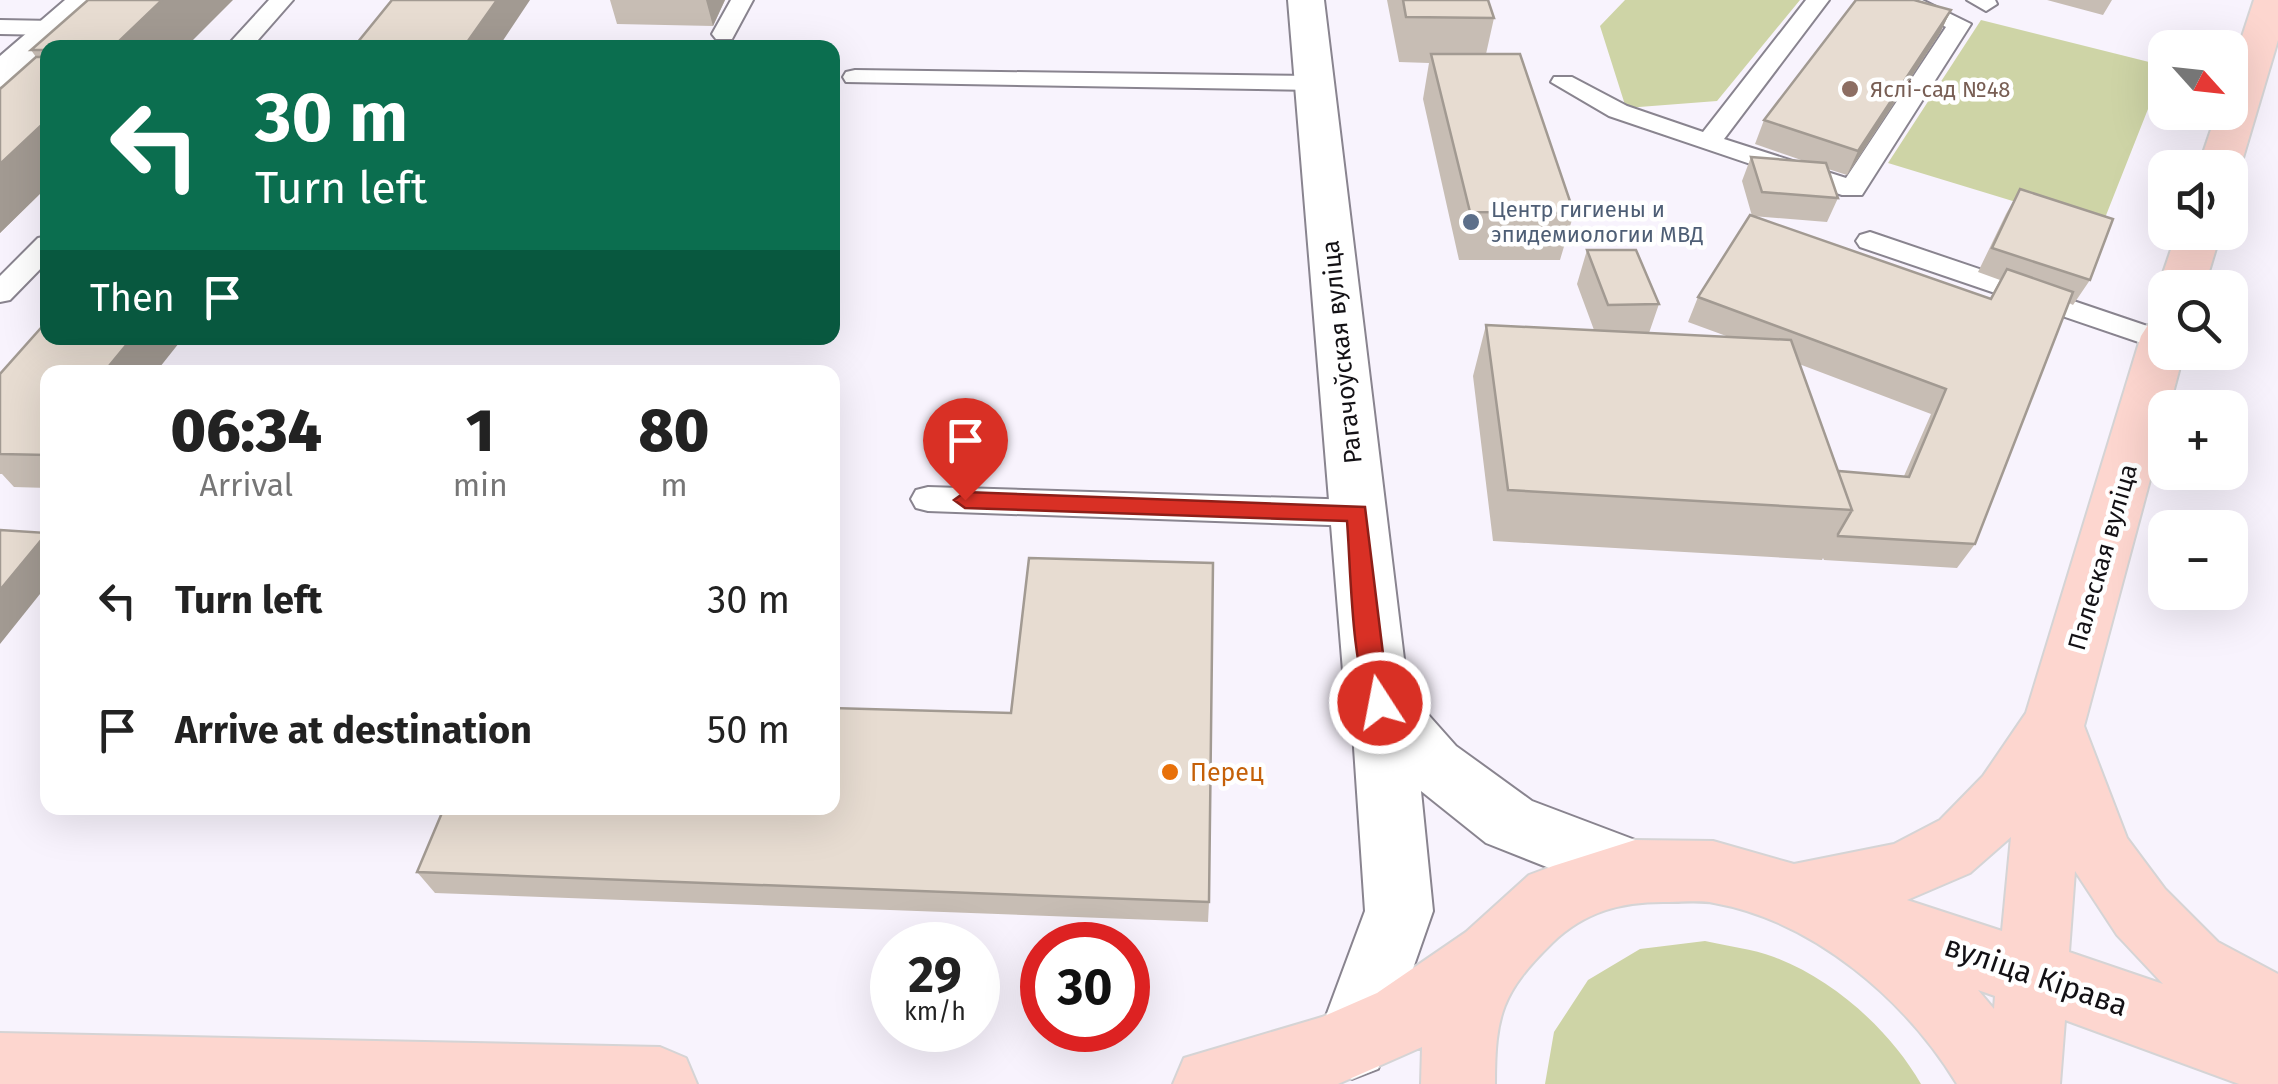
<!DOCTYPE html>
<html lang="en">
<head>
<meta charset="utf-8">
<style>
  body { margin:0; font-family:"Fira Sans",sans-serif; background:#f6f6f6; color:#222; height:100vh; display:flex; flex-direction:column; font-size:38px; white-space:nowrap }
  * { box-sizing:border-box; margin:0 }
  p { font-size:32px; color:#767676 }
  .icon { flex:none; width:55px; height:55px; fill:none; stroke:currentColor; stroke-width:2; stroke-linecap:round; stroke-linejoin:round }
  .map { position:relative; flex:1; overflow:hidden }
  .panel { position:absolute; left:40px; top:365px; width:800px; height:450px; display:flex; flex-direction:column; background:#fff; border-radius:20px; box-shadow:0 10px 40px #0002 }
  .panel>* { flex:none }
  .top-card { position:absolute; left:40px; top:40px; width:800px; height:305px; border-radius:20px; box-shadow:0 10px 40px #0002; background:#0b6e4f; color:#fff; overflow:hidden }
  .needle { width:65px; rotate:117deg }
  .fabs { position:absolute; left:2148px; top:30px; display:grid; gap:20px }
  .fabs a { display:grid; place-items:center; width:100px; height:100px; border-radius:20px; background:#fff; box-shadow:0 10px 40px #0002; font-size:50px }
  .speed { position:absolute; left:870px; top:922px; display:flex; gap:20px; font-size:50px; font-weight:700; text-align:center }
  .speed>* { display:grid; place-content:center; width:130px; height:130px; border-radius:50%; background:#fff; box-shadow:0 10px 40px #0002; line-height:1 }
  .speed small { font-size:25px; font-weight:400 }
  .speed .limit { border:15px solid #d22; background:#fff; color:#111 }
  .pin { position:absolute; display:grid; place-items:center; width:85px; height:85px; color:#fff; margin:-102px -42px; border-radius:50% 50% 50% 0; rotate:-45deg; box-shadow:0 0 10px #0007 }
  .pin .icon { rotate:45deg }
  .me { position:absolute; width:110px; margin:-55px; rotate:349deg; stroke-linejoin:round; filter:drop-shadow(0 0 8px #0008) }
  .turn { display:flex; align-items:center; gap:35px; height:210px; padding:0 50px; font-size:45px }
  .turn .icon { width:130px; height:130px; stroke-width:2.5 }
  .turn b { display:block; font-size:70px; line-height:85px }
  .then { display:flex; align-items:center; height:95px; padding:0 50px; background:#0003; gap:20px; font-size:38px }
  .eta { display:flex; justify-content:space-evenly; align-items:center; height:170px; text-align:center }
  .eta b { font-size:60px; font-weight:800; line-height:70px }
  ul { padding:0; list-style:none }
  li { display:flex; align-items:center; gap:30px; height:130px; padding:0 50px }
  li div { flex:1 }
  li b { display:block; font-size:38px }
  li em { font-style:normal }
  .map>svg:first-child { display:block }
  .green { fill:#ced4a6 }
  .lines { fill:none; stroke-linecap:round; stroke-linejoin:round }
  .lane-casing { stroke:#89848f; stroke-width:4 }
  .street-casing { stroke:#89848f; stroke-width:4 }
  .primary-casing { stroke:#d5d4d5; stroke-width:4 }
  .lane { fill:#fff; fill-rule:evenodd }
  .street { fill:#fff; fill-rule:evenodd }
  .primary { fill:#fdd6cf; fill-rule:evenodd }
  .wall { fill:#c7bdb4; fill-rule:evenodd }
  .shaded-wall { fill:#a29a92 }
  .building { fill:#e7dcd1; stroke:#a29a92; stroke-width:2.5 }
  .route { fill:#d93025; stroke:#8d1f18; stroke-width:2.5 }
  .education-dot { fill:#8d6e63; stroke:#fff; stroke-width:4 }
  .service-dot { fill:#5c6f8a; stroke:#fff; stroke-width:4 }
  .food-dot { fill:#e8710a; stroke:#fff; stroke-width:4 }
  .labels { text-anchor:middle; stroke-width:9; stroke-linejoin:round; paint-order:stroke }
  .far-education-label { font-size:22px; fill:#785e54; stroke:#fff; text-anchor:start }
  .far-service-label { font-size:22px; fill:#4e5e75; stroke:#fff; text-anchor:start }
  .street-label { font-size:25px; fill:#131115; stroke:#fff }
  .food-label { font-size:25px; fill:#c56008; stroke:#fff; text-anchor:start }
  .near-street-label { font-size:30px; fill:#131115; stroke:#fff }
</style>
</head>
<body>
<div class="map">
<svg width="2278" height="1084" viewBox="0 0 2278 1084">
  <rect width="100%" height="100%" fill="#f8f3fd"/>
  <path class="green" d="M1625,0H1800L1717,101L1626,108L1600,26Z
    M1981,20L2165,66L2101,228L1888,163Z
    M1705,941C1727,946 1753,949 1774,957C1833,979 1890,1030 1921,1084H1545L1554,1032L1588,980L1640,949Z"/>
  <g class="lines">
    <defs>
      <path id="lane" d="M269,0H293L251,48H225Z
        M731,0H753L732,39H716L712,34Z
        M1806,0H1829L1724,139L1846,178L1946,27L1892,0H1922L1971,24L1862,195H1842L1609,116L1551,82L1554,77H1572L1627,106L1703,132Z
        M1967,0H1995L1997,4L1986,11Z
        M0,20L54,21L66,28L54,35L0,34Z
        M855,70L1314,76L1326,83L1314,90L846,82L843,77L846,72Z
        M1870,232L2165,332V351L1860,247L1856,241L1860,235Z
        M48,236V261L10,300L0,302V276L38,238Z
        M928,487L1357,500L1369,504L1374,513L1369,522L1357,526L928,511L916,508L911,499L916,490Z"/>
      <path id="street" d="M65,0H104L54,48H48V54L14,84L0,87V56Z
        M1288,0H1324L1408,692L1456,746L1532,801L1659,849L1668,871L1659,893L1635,902L1486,843L1421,791L1433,911L1378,1069L1352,1079L1326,1069L1316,1043L1365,911L1351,703L1343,671Z"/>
      <path id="primary" d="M2254,0H2278V40L2240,168L2230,178V168H2198L2217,112H2230V73Z
        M2177,232H2221L2204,288H2165V298L2158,288Z
        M2165,320V352H2184L2169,408H2165V424L2084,726L2127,838L2165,889L2218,942L2278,974V1084H2239L2065,1020L2060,1084H1957C1906,1000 1814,921 1714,903C1700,900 1684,902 1669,902C1623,901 1585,911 1552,943C1502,992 1495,1015 1495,1084H1421L1422,1047L1338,1084H1173L1184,1058L1322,1017L1377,993L1466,932L1529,875L1553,866L1635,840L1713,841L1794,864L1894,844L1940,820L1983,776L2026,713L2141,336L2148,325ZM2011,837L2002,931L1907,900L1970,873ZM2075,871L2117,935L2163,984L2069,952ZM1978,990L1995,996L1994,1009Z
        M0,1033L660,1047L686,1058L697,1084H0Z"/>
    </defs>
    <use href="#lane" class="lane-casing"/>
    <use href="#street" class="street-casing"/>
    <use href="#primary" class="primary-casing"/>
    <use href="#lane" class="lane"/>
    <use href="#street" class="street"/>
    <use href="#primary" class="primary"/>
  </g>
  <path class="wall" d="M610,0H725L713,26L617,24Z
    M1387,0H1488L1494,18L1486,54L1574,213L1560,260H1459L1423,99L1429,63L1399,62Z
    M2047,0H2112L2103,15Z
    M1951,10L1940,33L1847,175L1828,169L1838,198L1827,222L1752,216L1742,181L1751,157L1807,162L1755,144L1764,120Z
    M48,48V186L0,233V89L36,57L31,50Z
    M2020,189L2090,280L2073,305L2069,303L1975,544L1957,568L1824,560L1823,558L1822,560L1493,541L1473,376L1486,325L1594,330L1577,284L1587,250L1659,304L1649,333L1729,337L1688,322L1698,297L1990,298L2000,280L1978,272L2006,214ZM1799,364L1931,414L1904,476L1838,471Z
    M48,372V488L14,487L2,474H0V374Z
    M1011,713L1209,902L1208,922L435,893L417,872Z"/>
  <path class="shaded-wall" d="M162,0H233L185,48H112Z
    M497,0H530L498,48H463Z
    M706,0H725L713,26Z
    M1951,10L1940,33L1847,175L1858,151Z
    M48,119V186L0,233V164Z
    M132,338H183L156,372H104Z
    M47,533L48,584L0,644V590Z"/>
  <path class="building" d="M88,0H162L112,48H48V50H31Z
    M392,0H497L463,48H353Z
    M1403,0H1488L1494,18L1406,17Z
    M1856,0H1914L1951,10L1858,151L1764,120Z
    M1431,54H1520L1574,213L1470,212Z
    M36,57H48V119L0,164V89Z
    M1751,157L1826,163L1838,198L1762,192Z
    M2020,189L2113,219L2090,280L1992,248Z
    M1750,215L1991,299L2007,269L2073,292L1975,544L1838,536V534L1852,510L1838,471L1909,477L1946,389L1698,297Z
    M1587,250H1636L1659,304L1608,305Z
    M48,320V338H132L104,372H48V455L0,454V374Z
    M1486,325L1791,340L1852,510L1508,490Z
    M0,530L47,533L0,590Z
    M1029,558L1213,563L1209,902L417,872L444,808H832V708L1011,713Z"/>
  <path class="route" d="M965,492L1365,507L1385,670L1393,703L1389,710L1380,713L1372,710C1351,668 1351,571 1347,521L965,508L954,500Z"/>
  <circle class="education-dot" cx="1850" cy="89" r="10"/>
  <circle class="service-dot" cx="1471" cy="222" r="10"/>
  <circle class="food-dot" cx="1170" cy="772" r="10"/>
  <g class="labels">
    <g class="far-education-label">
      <text x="1870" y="97">Яслі-сад №48</text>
    </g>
    <g class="far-service-label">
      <text x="1491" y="217">Центр гигиены и<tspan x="1491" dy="25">эпидемиологии МВД</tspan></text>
    </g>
    <g class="street-label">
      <text transform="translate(1341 352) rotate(-96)" y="9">Рагачоўская вуліца</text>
      <text transform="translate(2102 557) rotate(-74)" y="9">Палеская вуліца</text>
    </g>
    <g class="food-label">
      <text x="1190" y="781">Перец</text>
    </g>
    <g class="near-street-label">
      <text transform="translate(2036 976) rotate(19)" y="10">вуліца Кірава</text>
    </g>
  </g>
</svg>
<div class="fabs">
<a><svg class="needle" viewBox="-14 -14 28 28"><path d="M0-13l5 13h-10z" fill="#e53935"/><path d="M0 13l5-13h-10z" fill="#767676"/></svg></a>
<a><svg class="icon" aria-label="sound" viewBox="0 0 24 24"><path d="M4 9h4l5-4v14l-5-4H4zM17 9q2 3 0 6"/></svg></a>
<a><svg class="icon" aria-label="search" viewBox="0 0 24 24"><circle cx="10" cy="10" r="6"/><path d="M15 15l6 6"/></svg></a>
<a>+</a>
<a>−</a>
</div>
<div class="speed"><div>29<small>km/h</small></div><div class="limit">30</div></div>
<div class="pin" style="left:965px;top:500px;background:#d93025"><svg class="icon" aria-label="arrive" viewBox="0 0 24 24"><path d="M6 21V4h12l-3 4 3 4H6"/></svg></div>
<svg class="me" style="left:1380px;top:703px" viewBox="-20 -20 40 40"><circle r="17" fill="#d93025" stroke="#fff" stroke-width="3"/><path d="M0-11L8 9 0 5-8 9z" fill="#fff"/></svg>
<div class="top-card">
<div class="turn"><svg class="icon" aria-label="left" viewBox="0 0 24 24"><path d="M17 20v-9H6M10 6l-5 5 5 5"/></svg><div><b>30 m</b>Turn left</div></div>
<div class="then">Then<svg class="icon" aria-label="arrive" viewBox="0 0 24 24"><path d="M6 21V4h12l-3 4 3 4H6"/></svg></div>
</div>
<section class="panel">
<div class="eta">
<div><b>06:34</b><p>Arrival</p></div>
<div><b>1</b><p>min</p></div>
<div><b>80</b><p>m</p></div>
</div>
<ul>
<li><svg class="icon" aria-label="left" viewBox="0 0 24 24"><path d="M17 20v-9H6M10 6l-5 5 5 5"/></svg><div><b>Turn left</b></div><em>30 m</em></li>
<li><svg class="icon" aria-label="arrive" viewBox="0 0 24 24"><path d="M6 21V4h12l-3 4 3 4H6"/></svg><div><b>Arrive at destination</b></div><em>50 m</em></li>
</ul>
</section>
</div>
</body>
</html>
